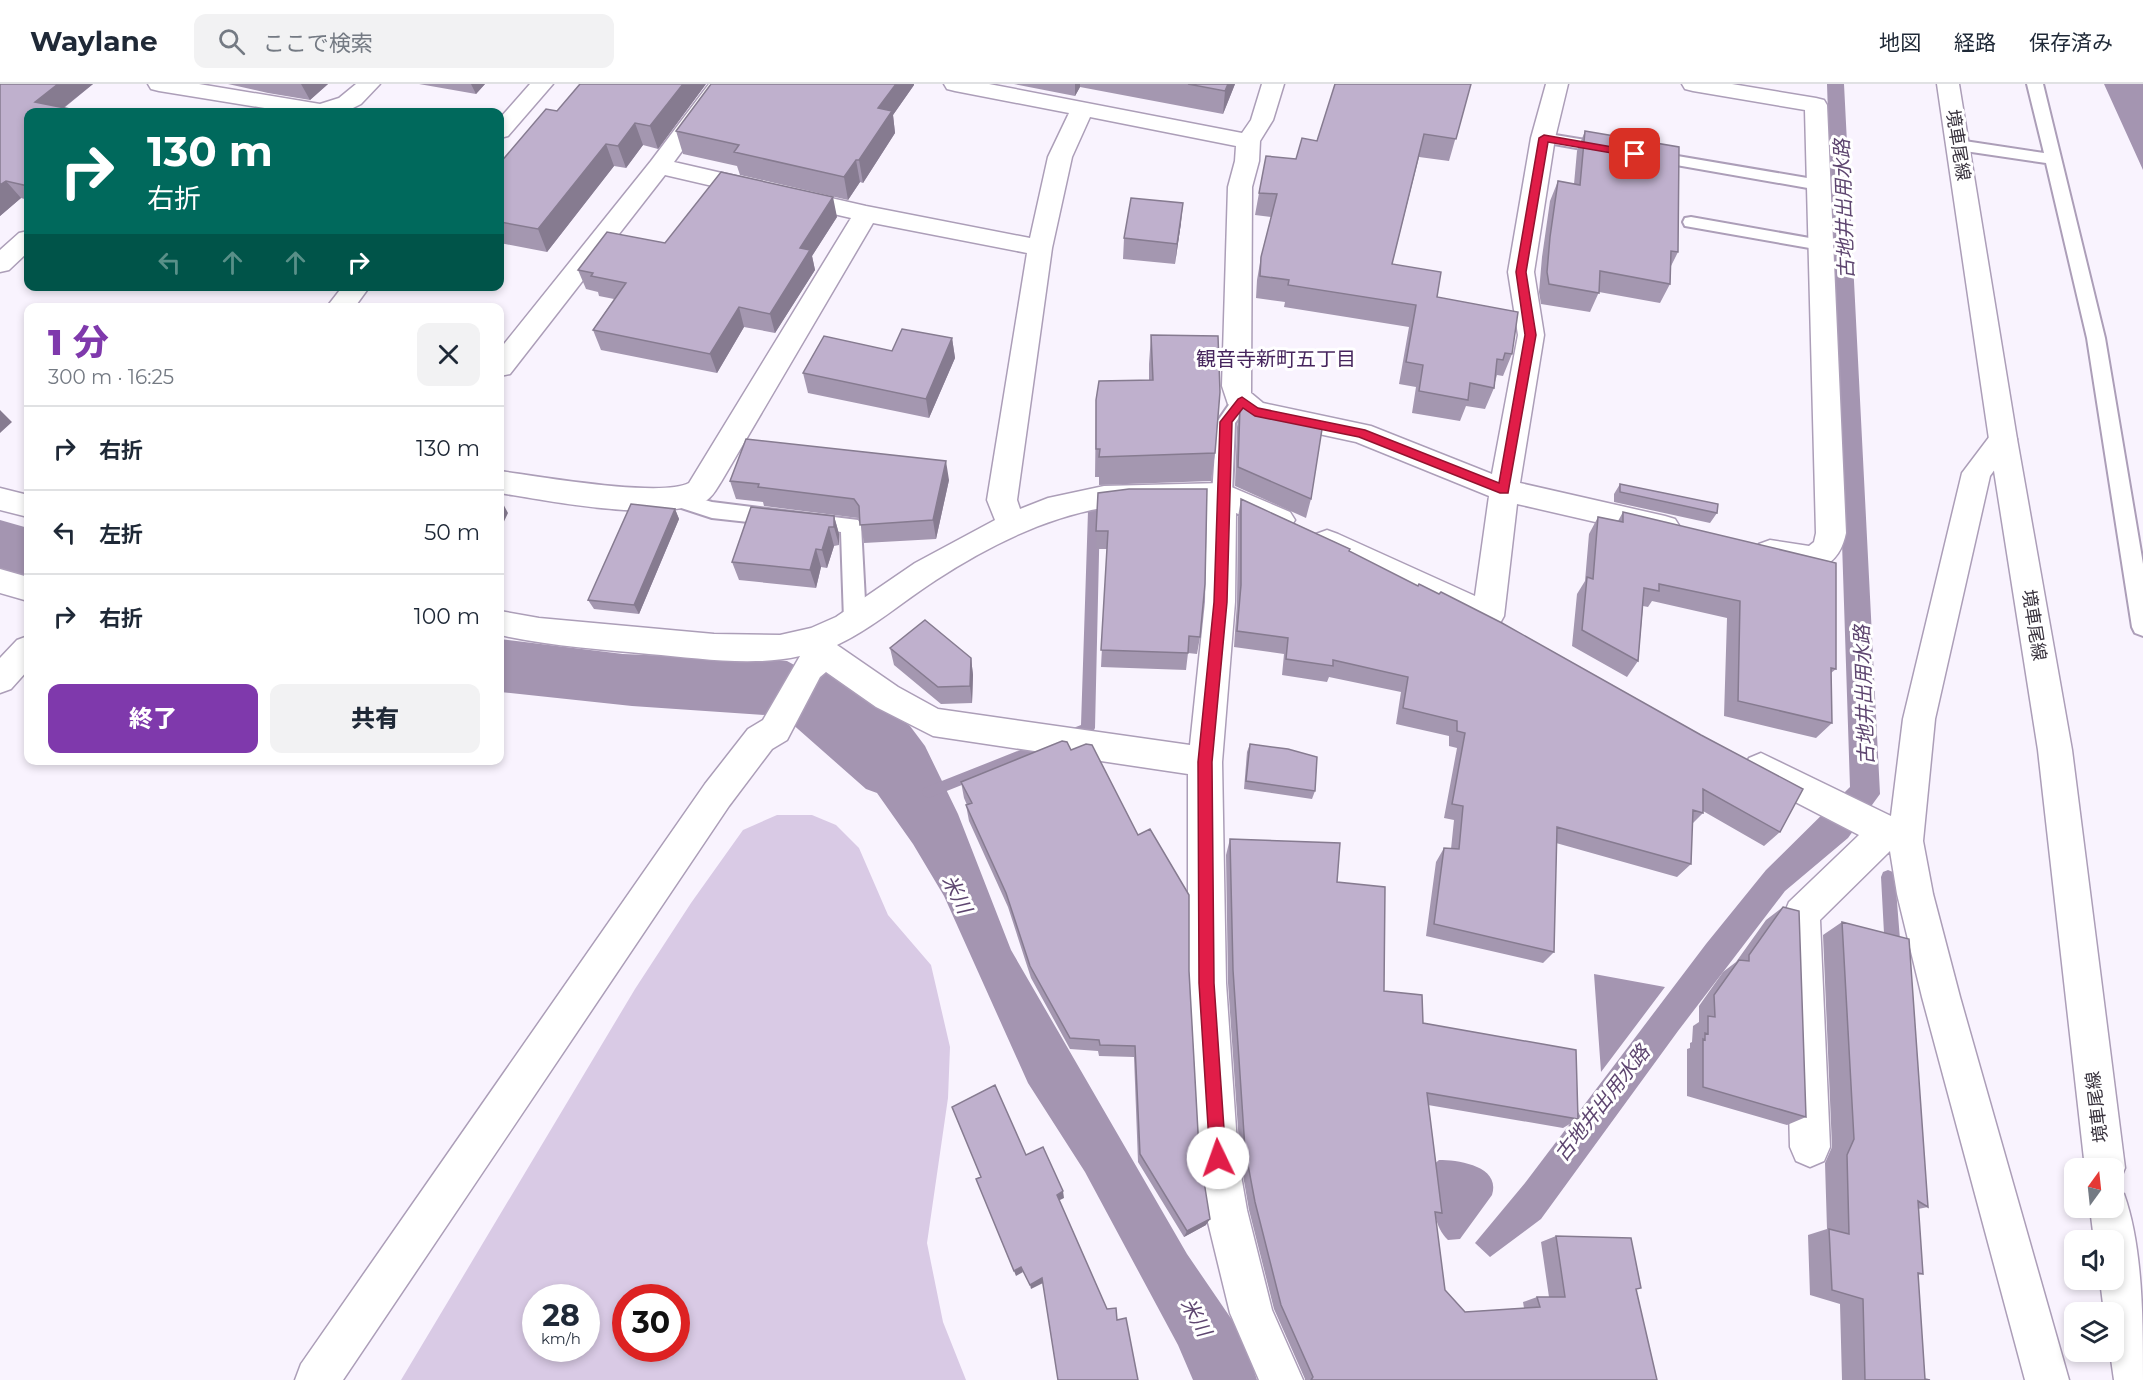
<!DOCTYPE html>
<html lang="ja">
<head>
<meta charset="utf-8">
<style>
  body { margin:0; font-family:Montserrat,"Noto Sans JP",sans-serif; background:#f2f2f3; color:#1f2937; height:100vh; display:flex; flex-direction:column; font-size:22px; white-space:nowrap }
  * { box-sizing:border-box; margin:0 }
  p { font-size:20px; color:#747a83 }
  .icon { flex:none; width:33px; height:33px; fill:none; stroke:currentColor; stroke-width:2; stroke-linecap:round; stroke-linejoin:round }
  .map { position:relative; flex:1; overflow:hidden }
  .sheet { position:absolute; left:24px; top:219px; width:480px; height:462px; display:flex; flex-direction:column; background:#fff; border-radius:12px; box-shadow:0 3px 9px #0003 }
  .sheet>* { flex:none }
  .banner { position:absolute; left:24px; top:24px; width:480px; height:183px; border-radius:12px; box-shadow:0 3px 9px #0003; background:#00695c; color:#fff; overflow:hidden }
  .needle { width:39px; rotate:15deg }
  .fabs { position:absolute; left:2064px; top:1074px; display:grid; gap:12px }
  .fabs a { display:grid; place-items:center; width:60px; height:60px; border-radius:12px; background:#fff; box-shadow:0 3px 9px #0003; font-size:30px }
  .speed { position:absolute; left:522px; top:1200px; display:flex; gap:12px; font-size:30px; font-weight:700; text-align:center }
  .speed>* { display:grid; place-content:center; width:78px; height:78px; border-radius:50%; background:#fff; box-shadow:0 3px 9px #0003; line-height:1 }
  .speed small { font-size:15px; font-weight:400 }
  .speed .limit { border:9px solid #d22; background:#fff; color:#111 }
  .pin { position:absolute; display:grid; place-items:center; width:51px; height:51px; color:#fff; margin:-26px; border-radius:12px; box-shadow:0 3px 9px #0006 }
  .me { position:absolute; width:66px; margin:-33px; rotate:357deg; stroke-linejoin:round; filter:drop-shadow(0 0 4px #0008) }
  .turn { display:flex; align-items:center; gap:21px; height:126px; padding:0 24px; font-size:27px }
  .turn .icon { width:78px; height:78px; stroke-width:2.5 }
  .turn b { display:block; font-size:42px; line-height:51px }
  .lanes { display:flex; align-items:center; height:57px; padding:0 24px; background:#0003; justify-content:center; gap:30px; direction:ltr }
  .lanes .off { opacity:.35 }
  .round { display:grid; place-items:center; flex:none; width:63px; height:63px; border-radius:12px; background:#f2f2f3 }
  .summary { display:flex; align-items:center; justify-content:space-between; height:102px; padding:0 24px }
  h1 { font-size:36px; font-weight:800; line-height:45px; color:#7f39ac }
  .action { display:flex; gap:12px; margin-top:auto; padding:12px 24px }
  .action a { flex:1; height:69px; border-radius:12px; background:#7f39ac; color:#fff; font-size:24px; font-weight:800; line-height:69px; text-align:center }
  .action a+a { background:#f2f2f3; color:#1f2937 }
  ul { padding:0; list-style:none }
  li { display:flex; align-items:center; gap:18px; height:84px; padding:0 24px; border-top:2px solid #e0e1e3 }
  li div { flex:1 }
  li b { display:block; font-size:22px }
  li em { font-style:normal }
  header { display:flex; align-items:center; gap:36px; box-sizing:border-box; height:84px; padding:0 30px; background:#fff; border-bottom:2px solid #e0e1e3 }
  header strong { font-size:28px }
  nav { display:flex; gap:33px; margin-inline-start:auto; font-size:21px }
  .search { width:420px; height:54px; background:#f2f2f3; display:flex; align-items:center; gap:15px; box-sizing:border-box; padding:0 21px; border-radius:12px; color:#747a83; font-size:22px }
  .map>svg:first-child { display:block }
  .green { fill:#d9cae5; fill-rule:evenodd }
  .water { fill:#a495b1 }
  .lines { fill:none; stroke-linecap:round; stroke-linejoin:round }
  .stream { fill:#a495b1; fill-rule:evenodd }
  .lane-casing { stroke:#ac9eb8; stroke-width:4 }
  .street-casing { stroke:#ac9eb8; stroke-width:3 }
  .secondary-casing { stroke:#ac9eb8; stroke-width:3 }
  .lane { fill:#fff; fill-rule:evenodd }
  .street { fill:#fff; fill-rule:evenodd }
  .secondary { fill:#fff; fill-rule:evenodd }
  .wall { fill:#a497b0 }
  .shaded-wall { fill:#867b90 }
  .building { fill:#bfb0cd; stroke:#867b90; stroke-width:1.5 }
  .route { fill:#e11d48; stroke:#92132f; stroke-width:1.5 }
  .labels { text-anchor:middle; stroke-width:6; stroke-linejoin:round; paint-order:stroke }
  .street-label { font-size:18px; fill:#37313c; stroke:#fff }
  .water-label { font-size:20px; font-style:italic; fill:#5e4670; stroke:#fff }
  .neighbourhood-label { font-size:20px; fill:#46255d; stroke:#fff }
</style>
</head>
<body>
<header>
<strong>Waylane</strong>
<div class="search"><svg class="icon" aria-label="search" viewBox="0 0 24 24"><circle cx="10" cy="10" r="6"/><path d="M15 15l6 6"/></svg>ここで検索</div>
<nav><a>地図</a><a>経路</a><a>保存済み</a></nav>
</header>
<div class="map">
<svg width="2143" height="1296" viewBox="0 0 2143 1296">
  <rect width="100%" height="100%" fill="#f9f3fe"/>
  <path class="green" d="M777,731H812L836,741L859,764L888,831L931,881L950,963L948,1014L927,1159L943,1238L966,1296H401L635,905L691,819L743,746ZM536,1214H586V1264H536ZM626,1214H676V1264H626Z"/>
  <path class="water" d="M1827,0H1844L1880,710L1848,754L1785,807L1678,947L1541,1135L1490,1173L1475,1159L1525,1099L1706,860L1766,786L1850,703Z
    M2104,0H2143V86Z
    M0,436L28,444V499L0,491Z
    M500,555L623,570L787,577L798,583L824,588L877,618L910,642L925,662L958,730L1011,866L1187,1170L1243,1252L1257,1296H1193L1178,1261L1085,1088L1028,999L944,812L913,760L877,709L866,705L790,638L765,631L632,622L500,608Z
    M1594,890L1665,903L1601,988Z
    M1439,1076C1459,1076 1501,1082 1492,1111L1460,1155L1448,1156C1429,1138 1434,1106 1433,1081Z"/>
  <g class="lines">
    <path class="stream" d="M1094,422L1100,427L1095,644L1093,648L1068,658L1063,656L1061,652L1063,648L1081,641L1088,427Z
      M1048,655L1053,657L1055,661L1053,665L929,714L924,712L922,708L924,704Z
      M1888,786L1893,788L1895,793L1901,868L1898,873L1893,875L1888,873L1885,868L1881,793L1883,788Z"/>
    <defs>
      <path id="lane" d="M2027,0H2043L2105,254L2143,480V552L2135,549L2132,543L2087,254L2046,79L1958,66L1950,61L1958,56L2044,69Z
        M1543,49L1610,60L1618,65L1610,70L1537,57L1535,54Z
        M1648,67L1819,96L1827,101L1819,106L1642,75L1640,72Z
        M1691,133L1821,156L1827,157L1829,161L1827,165L1821,166L1685,142L1683,138L1685,134Z
        M1242,310L1249,312L1251,317L1235,339L1232,410L1229,415L1222,417L1215,415L1212,410L1217,338L1235,312Z
        M676,408L712,418L858,436L861,441L866,536L863,542L855,545L847,542L844,536L841,448L712,434L669,420L666,415L669,410Z"/>
      <path id="street" d="M148,0H199L320,20L339,14L356,0H380L361,20L345,28H289L159,7L151,5Z
        M709,0H731L674,78L866,122L1030,154L1048,73L1069,29L955,7L947,5L944,0H989L1242,49L1251,36L1262,0H1284L1273,36L1260,57L1259,77L1252,103L1251,309L1263,319L1371,342L1492,390L1518,251L1508,188L1531,54L1546,0H1568L1555,54L1534,188L1544,251L1520,399L1665,432L1675,435L1680,443L1675,451L1665,454L1517,420L1504,532L1499,541L1488,545L1316,466L1312,458L1316,450L1327,446L1338,450L1475,512L1489,412L1356,358L1245,334L1228,320L1222,302L1228,103L1235,77L1236,62L1090,33L1072,73L1052,164L1017,416L1020,425L1048,414L1104,402L1222,399L1290,428L1295,436L1290,444L1280,447L1236,429L1235,518L1222,678L1226,899L1238,1074L1247,1126L1272,1226L1303,1296H1259L1230,1229L1205,1126L1198,1074L1188,899V690L933,652L876,623L826,588L820,593L787,656L772,665L729,722L343,1296H295L301,1280L705,700L748,645L763,636L800,572C752,583 698,574 649,570C599,565 549,562 500,551V527L539,534L714,550L780,551L811,544L836,533L915,479L995,436L987,416L1027,169L873,139L721,398C717,404 713,412 707,416C664,440 548,417 500,409V387C536,392 661,414 689,399L851,134L665,91L510,290L500,292V265L651,77ZM1207,421L1205,518L1190,661L938,625L898,603L837,561C873,544 902,518 936,496C985,464 1044,434 1102,424C1136,419 1173,422 1207,421Z
        M1682,0H1732L1816,14L1824,16L1827,21L1846,449C1836,497 1796,488 1759,476L1755,468L1759,460L1770,456L1809,462L1814,458L1816,449L1805,26L1693,7L1685,5Z
        M28,147V168L9,186L0,188V166L19,149Z
        M2003,345L2013,348L2017,355L1990,392L1935,635L1923,757L1933,810L1960,913L2069,1296H2025L1922,913L1897,810L1890,767L1820,836L1830,1063L1824,1077L1810,1083L1796,1077L1790,1063L1784,830L1789,818L1859,751L1749,694L1744,684L1749,674L1761,669L1891,732L1903,635L1962,389L1993,348Z
        M0,404L28,411V433L0,426Z
        M0,485L28,493V517L0,509Z"/>
      <path id="secondary" d="M530,0H553L508,52L500,54V34Z
        M1937,0H1959L2017,355L2072,666L2125,1084L2119,1098L2114,1101V1084H2085L2038,666L1989,355Z
        M343,202H370L354,224H326Z
        M28,552V586L11,605L0,609V574L17,556Z
        M2114,1105L2124,1110C2143,1163 2143,1238 2143,1296H2114L2110,1268H2114V1228H2104L2100,1196H2114V1156H2094L2090,1124H2114Z"/>
    </defs>
    <use href="#lane" class="lane-casing"/>
    <use href="#street" class="street-casing"/>
    <use href="#secondary" class="secondary-casing"/>
    <use href="#lane" class="lane"/>
    <use href="#street" class="street"/>
    <use href="#secondary" class="secondary"/>
  </g>
  <path class="wall" d="M0,0H93L64,24L28,28V116L21,114L0,132Z
    M228,0H328L310,16L268,9Z
    M419,0H485L476,10Z
    M706,0L658,65L643,61L626,84L614,82L547,168L500,159V79L557,27Z
    M1014,0H1235L1223,30L1080,3L1075,12Z
    M1471,0L1449,77L1419,73L1392,180L1437,213L1512,270L1503,292L1497,291L1495,298L1494,304L1485,325L1466,322L1460,337L1412,329L1416,303L1399,300L1409,243L1284,223L1285,218L1256,214L1257,196L1261,173L1271,133L1255,131L1259,109L1317,57Z
    M914,1L893,31L895,49L863,99L860,98L848,116L740,91L737,82L683,70L676,47Z
    M1585,47L1678,168L1671,182L1670,200L1660,219L1599,208L1590,228L1541,220L1539,208L1542,173L1550,117L1558,97L1574,100L1577,67Z
    M837,133L812,172L815,186L775,249L744,243L717,289L601,266L593,246L614,215L599,212L598,208L586,205L578,186L665,159Z
    M1181,139L1175,180L1123,175L1124,154Z
    M1151,251L1215,369L1211,397L1099,401V393H1095L1096,316L1149,296V280Z
    M952,254L955,274L929,334L808,309L803,289L892,267Z
    M1240,323L1312,343L1311,415L1306,434L1235,402L1237,343Z
    M949,396L936,455L864,459L860,436L858,434L764,422L763,418L736,415L730,397Z
    M1620,400L1717,429L1710,439L1614,418V410Z
    M1098,409L1200,553L1197,570L1188,569L1186,586L1101,583L1107,465H1096Z
    M1241,415L1350,465V467L1780,748L1764,762L1703,727V729L1692,740L1691,780L1677,793L1556,759L1554,868L1543,879L1426,852L1436,778L1444,764L1451,765L1454,736L1444,734L1457,664L1449,662V652L1396,640L1401,608L1329,593L1327,598L1282,591L1284,570L1234,563L1237,518L1238,433Z
    M675,425L679,435L639,530L594,525L588,516Z
    M1623,428L1836,585L1831,589L1832,639L1816,654L1724,632L1727,534L1652,517L1648,523L1643,522L1638,577L1627,593L1572,562L1577,510L1585,497L1589,450L1598,433L1618,437Z
    M834,432L839,450V461L834,462L827,484L821,483L816,504L739,496L732,478Z
    M890,564L971,574L973,591L972,619L941,620L894,581Z
    M1250,660L1315,707L1312,715L1244,705L1247,668Z
    M1071,666L1189,887L1199,1066L1206,1141L1184,1153L1138,1078L1134,973L1099,972L1098,967L1070,965L1031,894L1008,823L969,737L966,721H967L964,714L961,698Z
    M1230,755L1337,798L1384,907L1423,939L1578,1035L1563,1044L1428,1021L1442,1129L1435,1133L1445,1206L1465,1228L1524,1224L1523,1218L1537,1213H1549L1541,1158L1556,1152L1636,1205L1657,1296H1305V1295L1274,1225L1249,1126L1240,1074L1228,899L1226,771Z
    M1783,823L1806,1033L1787,1041L1687,1012V965L1690,964V959L1692,958L1693,942L1699,938V922L1723,888L1736,878L1766,836Z
    M1842,838L1928,1123L1918,1125L1923,1190L1918,1191L1925,1295L1930,1296H1842L1840,1220L1810,1211L1808,1151L1827,1145L1825,1079L1832,1063L1823,851Z"/>
  <path class="shaded-wall" d="M58,0H93L58,28L35,18Z
    M301,0H328L310,16Z
    M471,0H485L476,10Z
    M683,0H706L658,65L650,42Z
    M896,0H914V1L893,31L895,49L863,99L859,76L878,24Z
    M1075,0H1080V3L1075,12Z
    M1228,0H1235L1223,30L1225,7Z
    M635,39L643,61L626,84L618,62Z
    M606,60L614,82L547,168L538,145Z
    M856,76L860,98L848,116L844,93Z
    M6,97L21,114L0,132V101Z
    M833,113L837,133L812,172L815,186L775,249L770,230L800,164Z
    M1183,119L1181,139L1175,180L1177,160Z
    M739,223L744,243L717,289L710,270Z
    M952,254L955,274L929,334L926,315Z
    M0,326L12,338L0,349Z
    M946,377L949,396L936,455L933,436Z
    M500,414L508,429L500,446Z
    M675,425L679,435L639,530L634,521Z
    M834,432L839,450V461L834,443Z
    M829,443L834,462L827,484L822,466Z
    M816,465L821,483L816,504L810,486Z
    M971,574L973,591L972,619L970,602Z
    M1063,1107L1064,1114L1058,1117L1057,1111Z
    M1210,1135L1206,1141L1184,1153L1187,1147Z
    M1021,1183L1023,1188L1016,1192L1014,1187Z
    M1042,1194L1043,1199L1031,1205L1030,1201Z"/>
  <path class="building" d="M0,0H58L35,18L85,28H28V102L6,97L0,101Z
    M580,0H683L650,42L635,39L618,62L606,60L538,145L500,138V79L546,25L557,27Z
    M711,0H896L878,24L892,27L859,76H856L844,93L734,68L739,61L676,47Z
    M1188,0H1228L1225,7Z
    M1335,0H1471L1456,55L1424,50L1392,180L1441,188L1437,213L1518,228L1512,270L1505,269L1503,276L1497,275L1494,304L1470,299L1468,316L1419,307L1423,281L1406,278L1416,221L1288,201L1289,196L1260,192L1261,173L1277,110L1259,109L1266,72L1296,75L1302,54L1317,57Z
    M1585,47L1679,63L1678,168L1671,167L1670,200L1600,187L1599,209L1549,200L1547,188L1550,153L1558,97L1580,101Z
    M721,88L833,113L800,164L810,166L770,230L739,223L710,270L593,246L626,199L591,192L593,189L578,186L607,148L665,159Z
    M1131,114L1183,119L1177,160L1124,154Z
    M902,245L952,254L926,315L803,289L824,252L892,267Z
    M1151,251L1218,252L1220,308L1215,369L1099,373L1100,365H1096V316L1099,297L1153,296Z
    M1240,323L1313,336L1312,343L1322,345L1311,415L1238,383Z
    M746,355L946,377L933,436L860,441L859,422L854,415L758,403L759,400L730,397Z
    M1620,400L1718,420L1717,429L1620,408Z
    M1129,405H1207L1205,500L1200,553L1189,552L1188,569L1101,566L1108,447H1096L1098,409Z
    M1241,415L1350,465L1349,467L1418,502L1419,500L1439,510L1441,508L1502,539L1701,651L1803,705L1780,748L1703,705V729L1693,726L1691,780L1557,743L1554,868L1434,840L1444,764L1459,765L1463,722L1452,720L1465,649L1457,647V637L1403,624L1408,593L1333,576V582L1286,575L1288,554L1237,547L1241,501Z
    M631,420L675,425L634,521L588,516Z
    M751,423L834,432V443H829L822,466L816,465L810,486L732,478Z
    M1623,428L1836,479V585L1831,584L1832,639L1738,617L1740,517L1659,500V507L1644,504L1638,577L1582,546L1587,493L1593,495L1598,433L1623,438Z
    M925,536L971,574L970,602L938,603L890,564Z
    M1062,657L1067,658L1071,666L1086,660L1092,661L1138,751L1150,745L1189,811V887L1199,1066L1210,1135L1187,1147L1140,1070L1135,962L1100,961L1099,956L1070,954L1030,882L1006,809L966,721L972,719L961,698Z
    M1250,660L1288,665L1317,673L1315,707L1246,697Z
    M1230,755L1340,759L1337,798L1385,803L1384,907L1422,911L1423,939L1576,966L1578,1035L1427,1009L1442,1129L1435,1128L1445,1206L1465,1228L1540,1223L1537,1213H1565L1556,1152L1631,1154L1641,1204L1636,1205L1657,1296H1311L1313,1293L1281,1221L1255,1118L1245,1065L1233,886Z
    M1783,823L1799,827L1806,1033L1703,1003V955L1705,956V949L1708,950V932L1715,933L1714,911L1739,876L1749,877V871Z
    M1842,838L1909,855L1928,1123L1918,1117L1923,1190L1918,1189L1925,1295L1930,1296H1865L1863,1215L1832,1206L1829,1145L1849,1150L1847,1071L1854,1055Z
    M995,1001L1026,1071L1043,1063L1063,1107L1057,1111L1107,1225L1116,1224L1117,1236L1126,1234L1138,1296H1058L1042,1194L1030,1201L1021,1183L1014,1187L976,1095L981,1093L952,1023Z"/>
  <path class="route" d="M1544,51L1635,67L1640,70L1635,73L1548,58L1526,188L1536,251L1508,409H1500L1359,353L1255,332L1243,324L1232,338L1227,518L1212,678L1214,899L1226,1074L1224,1079L1218,1082L1212,1079L1210,1074L1199,899L1198,678L1214,518L1220,338L1238,315L1242,313L1258,324L1365,346L1499,399L1525,251L1516,188L1539,54Z"/>
  <g class="labels">
    <g class="street-label">
      <text transform="translate(1958 61) rotate(81)" y="6">境車尾線</text>
      <text transform="translate(2034 541) rotate(81)" y="6">境車尾線</text>
      <text transform="translate(2097 1023) rotate(-97)" y="6">境車尾線</text>
    </g>
    <g class="water-label">
      <text transform="translate(1844 125) rotate(-92)" y="7">古地井出用水路</text>
      <text transform="translate(1864 611) rotate(-92)" y="7">古地井出用水路</text>
      <text transform="translate(957 810) rotate(63)" y="7">米川</text>
      <text transform="translate(1602 1019) rotate(-52)" y="7">古地井出用水路</text>
      <text transform="translate(1196 1233) rotate(61)" y="7">米川</text>
    </g>
    <g class="neighbourhood-label">
      <text x="1276" y="282">観音寺新町五丁目</text>
    </g>
  </g>
</svg>
<div class="fabs">
<a><svg class="needle" viewBox="-14 -14 28 28"><path d="M0-13l5 13h-10z" fill="#e53935"/><path d="M0 13l5-13h-10z" fill="#747a83"/></svg></a>
<a><svg class="icon" aria-label="sound" viewBox="0 0 24 24"><path d="M4 9h4l5-4v14l-5-4H4zM17 9q2 3 0 6"/></svg></a>
<a><svg class="icon" aria-label="layers" viewBox="0 0 24 24"><path d="M12 4l9 5-9 5-9-5zM3 14l9 5 9-5"/></svg></a>
</div>
<div class="speed"><div>28<small>km/h</small></div><div class="limit">30</div></div>
<div class="pin" style="left:1635px;top:70px;background:#d93025"><svg class="icon" aria-label="arrive" viewBox="0 0 24 24"><path d="M6 21V4h12l-3 4 3 4H6"/></svg></div>
<svg class="me" style="left:1218px;top:1074px" viewBox="-20 -20 40 40"><circle r="19" fill="#fff"/><path d="M0-13L10 11 0 6-10 11z" fill="#e11d48"/></svg>
<div class="banner">
<div class="turn"><svg class="icon" aria-label="right" viewBox="0 0 24 24"><path d="M7 20v-9h11M14 6l5 5-5 5"/></svg><div><b>130 m</b>右折</div></div>
<div class="lanes"><svg class="icon off" aria-label="left" viewBox="0 0 24 24"><path d="M17 20v-9H6M10 6l-5 5 5 5"/></svg><svg class="icon off" aria-label="ahead" viewBox="0 0 24 24"><path d="M12 20V5M6 11l6-6 6 6"/></svg><svg class="icon off" aria-label="ahead" viewBox="0 0 24 24"><path d="M12 20V5M6 11l6-6 6 6"/></svg><svg class="icon" aria-label="right" viewBox="0 0 24 24"><path d="M7 20v-9h11M14 6l5 5-5 5"/></svg></div>
</div>
<section class="sheet">
<div class="summary"><div><h1>1 分</h1><p>300 m · 16:25</p></div><a class="round"><svg class="icon" aria-label="close" viewBox="0 0 24 24"><path d="M6 6l12 12M18 6L6 18"/></svg></a></div>
<ul>
<li><svg class="icon" aria-label="right" viewBox="0 0 24 24"><path d="M7 20v-9h11M14 6l5 5-5 5"/></svg><div><b>右折</b></div><em>130 m</em></li>
<li><svg class="icon" aria-label="left" viewBox="0 0 24 24"><path d="M17 20v-9H6M10 6l-5 5 5 5"/></svg><div><b>左折</b></div><em>50 m</em></li>
<li><svg class="icon" aria-label="right" viewBox="0 0 24 24"><path d="M7 20v-9h11M14 6l5 5-5 5"/></svg><div><b>右折</b></div><em>100 m</em></li>
</ul>
<div class="action"><a>終了</a><a>共有</a></div>
</section>
</div>
</body>
</html>
